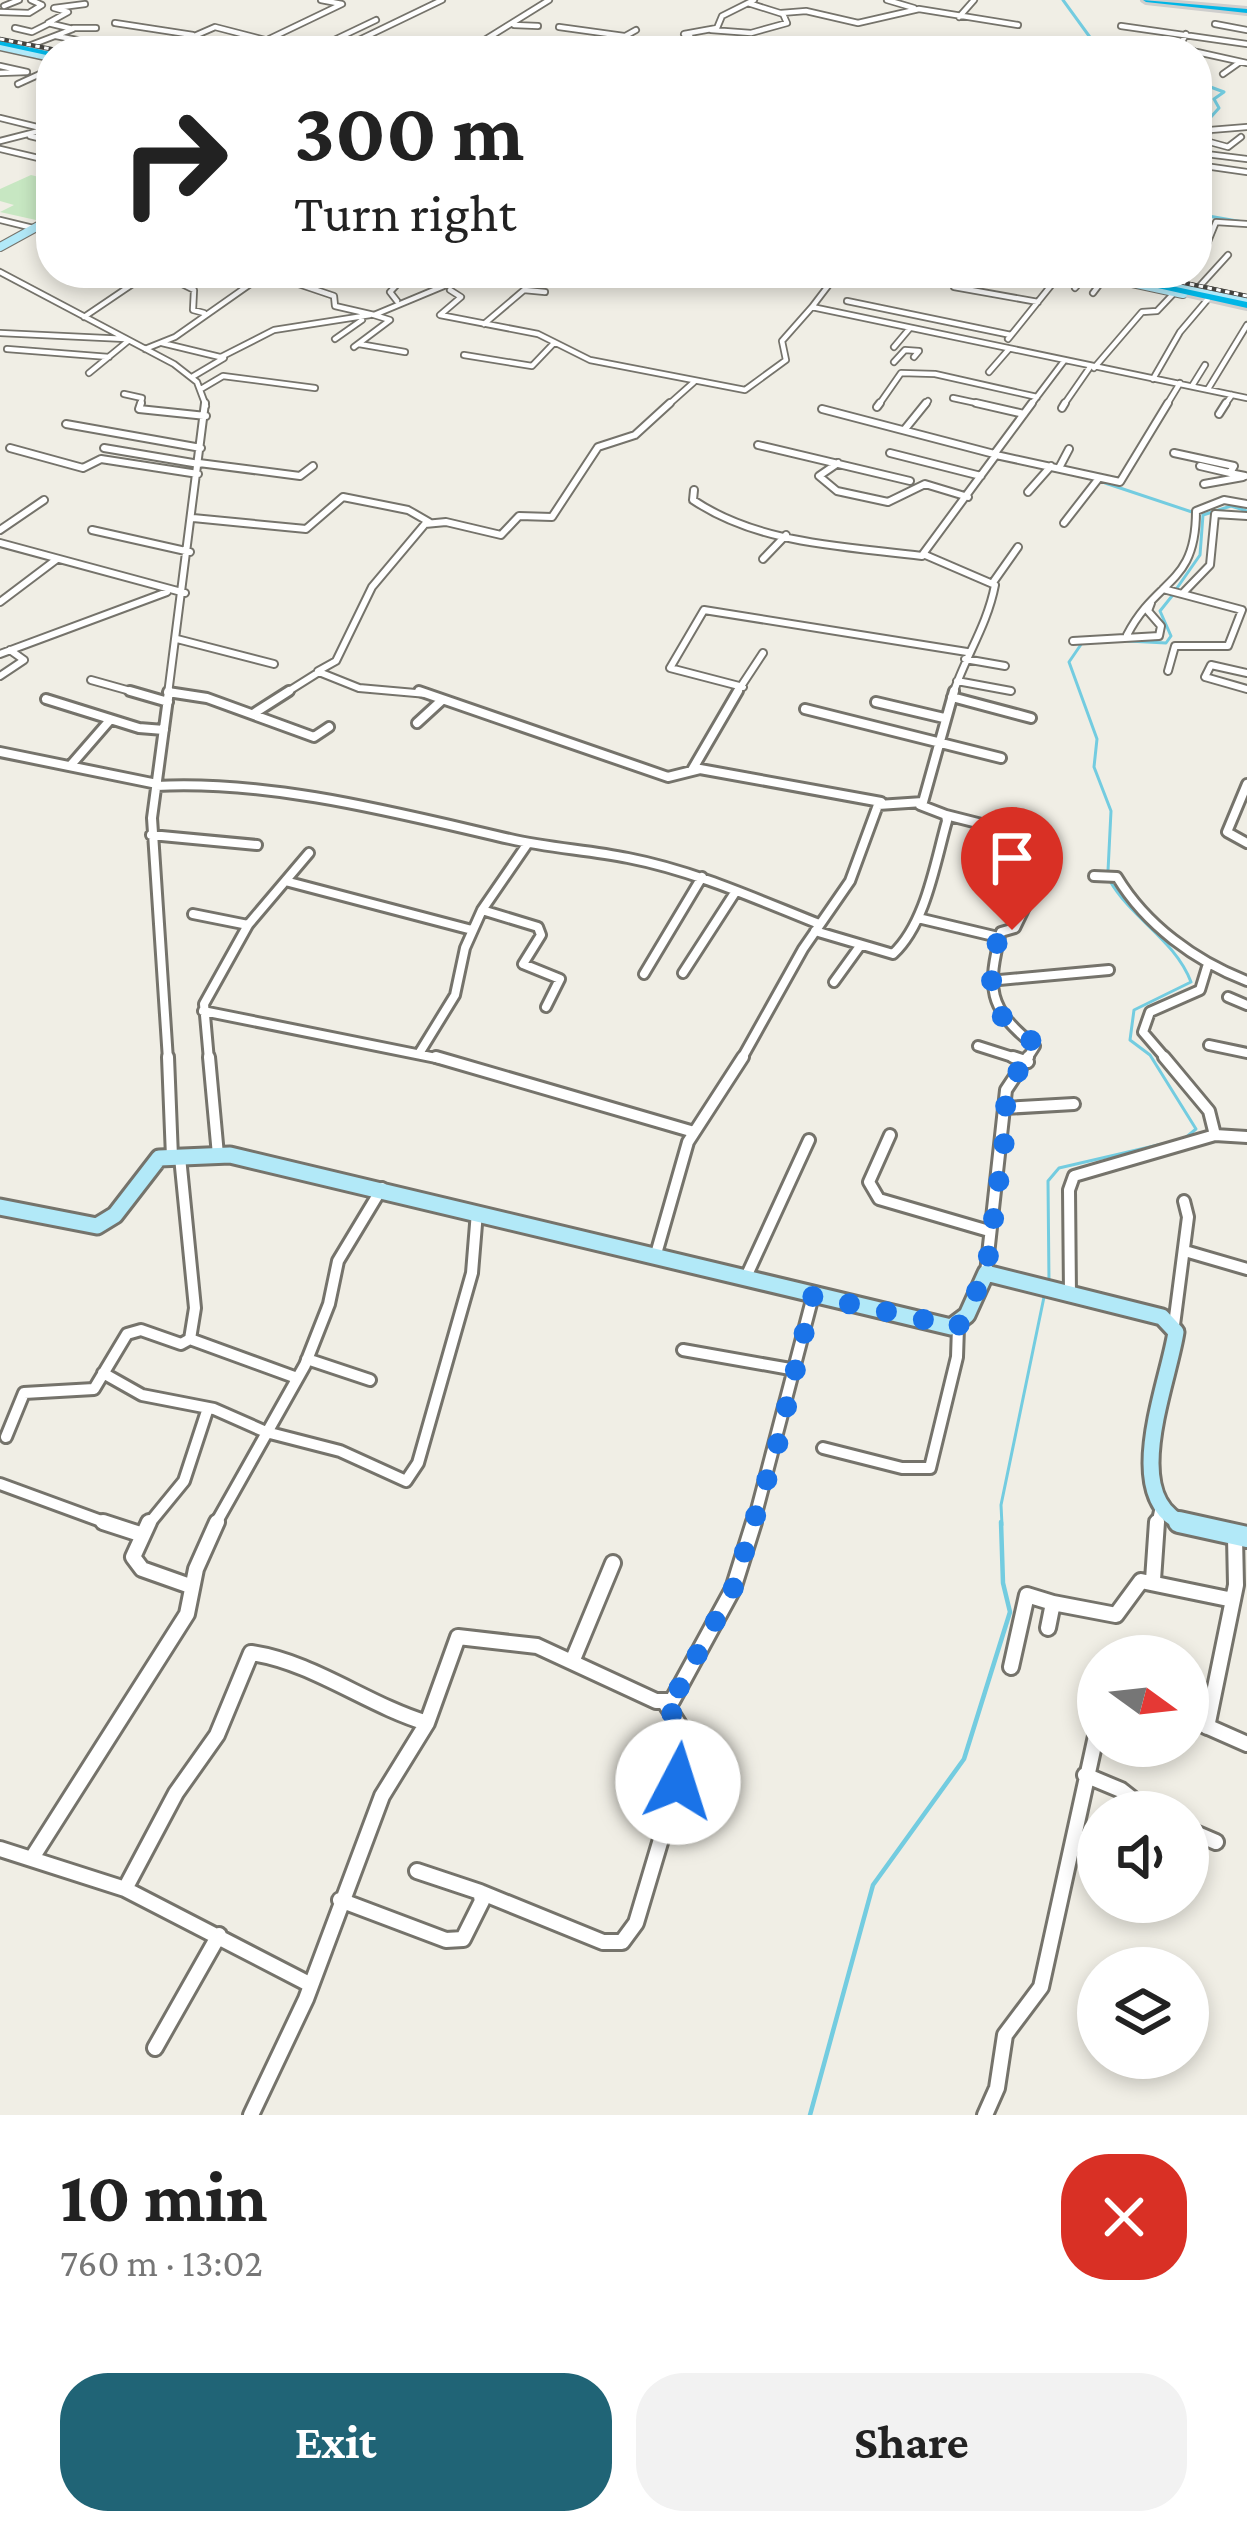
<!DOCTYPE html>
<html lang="en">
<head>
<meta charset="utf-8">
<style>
  body { margin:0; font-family:"Crimson Pro",serif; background:#f2f2f2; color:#222; height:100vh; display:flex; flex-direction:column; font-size:45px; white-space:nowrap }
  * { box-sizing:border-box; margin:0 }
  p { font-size:39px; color:#767676 }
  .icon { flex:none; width:66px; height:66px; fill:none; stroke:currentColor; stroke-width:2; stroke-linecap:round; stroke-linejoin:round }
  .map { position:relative; height:2115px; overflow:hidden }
  .sheet { display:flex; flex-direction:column; background:#fff; flex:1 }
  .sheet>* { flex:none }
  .hud { position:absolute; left:36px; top:36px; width:1176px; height:252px; border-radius:48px; box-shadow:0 6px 18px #0003; background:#fff; color:#222; overflow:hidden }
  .needle { width:78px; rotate:105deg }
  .tools { position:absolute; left:1077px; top:1635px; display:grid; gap:24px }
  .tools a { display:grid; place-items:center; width:132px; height:132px; border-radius:50%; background:#fff; box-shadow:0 6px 18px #0003; font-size:60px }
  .pin { position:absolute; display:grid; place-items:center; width:102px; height:102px; color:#fff; margin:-123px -51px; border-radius:50% 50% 50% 0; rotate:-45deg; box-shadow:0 0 12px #0007 }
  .pin .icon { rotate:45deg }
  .me { position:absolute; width:132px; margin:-66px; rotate:5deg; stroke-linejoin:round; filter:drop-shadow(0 0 9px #0008) }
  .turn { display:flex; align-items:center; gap:42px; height:252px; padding:0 60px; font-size:54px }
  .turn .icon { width:156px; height:156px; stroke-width:2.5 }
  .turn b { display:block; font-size:84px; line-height:102px }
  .round { display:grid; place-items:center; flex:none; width:126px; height:126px; border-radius:48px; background:#f2f2f2 }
  .summary { display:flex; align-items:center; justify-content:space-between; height:204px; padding:0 60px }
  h1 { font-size:72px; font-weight:700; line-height:90px }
  .primary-button { display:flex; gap:24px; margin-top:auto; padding:24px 60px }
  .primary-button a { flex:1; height:138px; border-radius:48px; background:#206476; color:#fff; font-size:48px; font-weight:700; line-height:138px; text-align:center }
  .primary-button a+a { background:#f2f2f2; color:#222 }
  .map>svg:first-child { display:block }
  .green { fill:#c7e7c2 }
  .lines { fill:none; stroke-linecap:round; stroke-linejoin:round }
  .stream-far1 { stroke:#73cce0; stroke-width:3 }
  .stream { stroke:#73cce0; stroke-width:4.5 }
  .street-far4-casing { stroke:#75736b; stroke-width:8 }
  .street-far3-casing { stroke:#75736b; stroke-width:10 }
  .street-far2-casing { stroke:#75736b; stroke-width:14 }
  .street-far1-casing { stroke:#75736b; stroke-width:16 }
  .street-casing { stroke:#75736b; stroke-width:20 }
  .secondary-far3-casing { stroke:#75736b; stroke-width:9 }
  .secondary-far2-casing { stroke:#75736b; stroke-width:10 }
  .secondary-far1-casing { stroke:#75736b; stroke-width:21 }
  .secondary-casing { stroke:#75736b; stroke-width:26 }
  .highway-casing { stroke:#cececd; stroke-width:6 }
  .street-far4 { stroke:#fff; stroke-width:4.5 }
  .street-far3 { stroke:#fff; stroke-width:6 }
  .street-far2 { stroke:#fff; stroke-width:8 }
  .street-far1 { stroke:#fff; stroke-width:10 }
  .street { stroke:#fff; stroke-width:14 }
  .secondary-far3 { stroke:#b2e9f8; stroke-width:6 }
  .secondary-far2 { stroke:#b2e9f8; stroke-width:8 }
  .secondary-far1 { stroke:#b2e9f8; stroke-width:15 }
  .secondary { stroke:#b2e9f8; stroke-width:20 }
  .highway { fill:#00b6e6; fill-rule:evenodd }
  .rail-casing { stroke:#454440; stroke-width:4.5 }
  .rail { stroke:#fff; stroke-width:3; stroke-dasharray:4.5; stroke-linecap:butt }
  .route { stroke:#1a73e8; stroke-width:21; stroke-dasharray:0 37.8 }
</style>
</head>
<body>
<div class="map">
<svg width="1247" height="2115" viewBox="0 0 1247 2115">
  <rect width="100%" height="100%" fill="#f0eee5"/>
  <path class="green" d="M31,175L51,180V220L45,222L0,212L14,205L0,201V189Z"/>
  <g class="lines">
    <path class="stream-far1" d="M1063,0L1092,40L1091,51
      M1197,82L1224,92L1214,99L1219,108L1201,128L1197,143
      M1197,214L1243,222
      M1105,483L1195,513
      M1177,588L1200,555L1203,515L1231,506L1247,511
      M1128,641L1166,643L1171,636L1160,611L1172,596
      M1082,643L1069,662L1097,739L1094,767L1111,811L1108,871
      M1049,1282L1048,1181L1059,1168L1184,1139L1196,1129L1150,1055L1130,1040L1134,1010L1191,982C1175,940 1132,919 1110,881
      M1002,1525L1001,1505L1044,1297"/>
    <path class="stream" d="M810,2115L873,1885L964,1759L1010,1612L1003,1583L1001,1522"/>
    <defs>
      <path id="street-far4" d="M887,0L914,8
        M4,6L19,0
        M0,12L29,13L42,5L31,0
        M781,13L806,11L858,23L919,9L1018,25
        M959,17L974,0
        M115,23L193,35
        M1215,24L1247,30
        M514,25L538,26
        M1121,26L1247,44
        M559,27L624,36
        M15,28L32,32L50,23
        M73,28H96
        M636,30L611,44L642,51
        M711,30L751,33L787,23L783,14L748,3
        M1186,34L1180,46L1194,51
        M56,36L77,40
        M269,39L342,4L321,0
        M332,41L376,20
        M686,44L725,49
        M26,47L73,29L48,23L68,12L54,8L85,4
        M422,47L443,51
        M115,50L132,43L164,50
        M160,51L215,27L277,43L260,51
        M243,51L267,40
        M291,51L316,40L379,51
        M336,51L442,0
        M467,51L549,0
        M658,51L685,45L690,36L684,34L717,28L722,16L754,0
        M1197,52L1247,63
        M0,66L27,72
        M0,73L27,72
        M1223,74L1240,62
        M18,84L51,69
        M51,107L42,114L51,117
        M0,118L41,128
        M30,136L51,141
        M0,141L51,128
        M1206,141L1228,147L1241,137
        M0,149L51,161
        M1198,153L1247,159
        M1198,165L1247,172
        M1197,171L1199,150L1210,130L1247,127
        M0,220L33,228
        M1207,244L1216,222L1247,224
        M0,272L174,364L197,382L206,406
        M161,273L171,275
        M198,273L182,284L194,290L193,310L204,313
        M266,273L334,296L335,306L374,315L475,273
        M714,273H728
        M820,273L828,286L812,307L1247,398
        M653,283L661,275L679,273
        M954,287L1038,302
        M1075,288L1088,273
        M1198,288L1228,255
        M450,290L461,297L440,315L538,334L590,360L745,390L786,360L782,341L812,307
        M1093,293L1105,277
        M397,301L390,292L405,276
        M847,301L1011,335
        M84,317L149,273
        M484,324L524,290L545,292
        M0,333L126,339
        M335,339L362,320
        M1008,339L1061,273
        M162,343L224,358L192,377
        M359,344L405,352
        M354,347L390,320L374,315
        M894,347L910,328
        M7,349L109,357
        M145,349L175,337L266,273
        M464,355L532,366L554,343
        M221,357L274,330L370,315
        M894,362L905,350L919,351L914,357
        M1094,368L1142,312L1157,311L1175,292
        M989,372L1009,349
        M89,373L128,341
        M1153,379L1180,332L1208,299
        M1192,386L1205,365
        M201,389L223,376L315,388
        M1208,389L1247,325
        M124,394L142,398L140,406
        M953,398L990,406
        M667,406L694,382
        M878,406L901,373L935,374L1037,397
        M924,406L928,401
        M1030,406L1064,361
        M1063,406L1090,367
        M1166,406L1180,383
        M1224,406L1232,395"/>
      <path id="street-far3" d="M141,403L139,409L206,416
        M976,403L1024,414
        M877,407L880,403
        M1062,408L1065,403
        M822,409L998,455
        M1219,414L1226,403
        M66,424L201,448
        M905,429L926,403
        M758,445L910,481
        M10,448L83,468L101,459L198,474
        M104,448L199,464
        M890,453L981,476
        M995,453L1032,403
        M1174,453L1234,466L1230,473L1245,476
        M199,463L300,476L313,466
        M838,463L819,476L837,491L888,502L925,484L968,497
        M1200,466L1230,473
        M1059,468L1069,449
        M1204,484L1243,477
        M694,490L693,500C760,545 845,546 922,556
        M1028,492L1051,466
        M193,518L306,529L343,497L408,510L429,522
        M1064,523L1099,478
        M0,530L44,500
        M92,530L190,552
        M0,543L185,593
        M763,559L786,535
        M994,581L1018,547
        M1163,589L1182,594L1210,565L1215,514L1247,516
        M1182,594L1242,610
        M0,602L57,559
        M1127,635C1157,577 1196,586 1196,511L1224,500L1247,504
        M177,639L274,664
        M1073,641L1159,636L1161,626L1148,611L1151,603
        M0,654L167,592
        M965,659L1005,666
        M318,671L336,661L372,587L425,524L446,522L501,535L519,516L552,517L598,447L635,435L670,403
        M1168,671L1175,646H1228L1242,610
        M1247,673L1211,665L1205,677L1247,689
        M0,676L24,660L10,650
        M91,680L141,694
        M957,681L1011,691
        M743,687L670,668L704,610L967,652
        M168,692L182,694
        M168,694L205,403
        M284,694L319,672L359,688L427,694
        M736,694L763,653
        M953,694C966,655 987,626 995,585L923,554L996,455L1120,482L1168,403"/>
      <path id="street-far2" d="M130,691L168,702
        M419,691L668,777L700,769L881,802
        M168,692L207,698L314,737L329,727
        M952,697L1031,718
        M46,699L139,728L164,730
        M876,702L944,718
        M805,709L1001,758
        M253,714L289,691
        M417,723L441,701
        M0,752L157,784
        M70,766L110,720
        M692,770L738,691
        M1247,784L1227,832L1247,843
        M156,786C273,780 397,813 510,839C549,848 589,850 628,858C695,871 756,899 819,924
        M946,815L1021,834
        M151,835L257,845
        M1094,876L1117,877C1146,925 1195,961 1247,981
        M289,882L472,930
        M482,910L538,927L541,935L523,964L560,979L546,1007
        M193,914L248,925
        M918,918L998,937
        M815,931L893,954C926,923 935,863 947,821L946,815L920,805
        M683,973L736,891
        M644,974L702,877
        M989,981L1109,970
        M834,982L860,946
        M1228,997L1247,1005
        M203,1011L446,1060
        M1209,1045L1247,1053
        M978,1046L1022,1060
        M420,1052L455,995L465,948L482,910L528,843
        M168,1060L152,818L169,691
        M209,1060L204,1004L248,925L309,853
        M741,1060L803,949L850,881L878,805L923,802L954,691
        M1026,1060L1035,1046C987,1008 987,988 1001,932L1015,928L1029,899
        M1167,1060L1143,1032L1150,1012L1200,990L1207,967"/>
      <path id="street-far1" d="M168,1057L172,1157
        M209,1057L218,1155
        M436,1057L694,1132
        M1013,1057L1028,1062
        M1005,1108L1074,1104
        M890,1135L869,1182L879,1199L989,1231
        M1215,1135L1247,1137
        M1185,1251L1247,1269
        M656,1254L688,1142L743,1057
        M986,1273L1006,1090L1028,1057
        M746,1277L809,1140
        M1070,1294L1069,1190L1074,1176L1215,1135L1209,1111L1164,1057
        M1174,1325L1188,1217L1184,1201
        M190,1339L297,1378
        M683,1350L796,1370
        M307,1359L370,1380
        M103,1373L142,1395L214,1409L266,1432L340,1451L406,1481L418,1463L472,1273L477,1212
        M6,1437L24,1393L94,1389L127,1334L141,1330L181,1344L190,1339L195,1308L180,1157
        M823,1448L902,1468H930L957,1357L958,1327
        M0,1484L112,1525
        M148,1525L184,1481L208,1408
        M215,1525L305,1365L329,1304L338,1261L382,1188
        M753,1525L813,1296
        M1157,1525L1160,1511"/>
      <path id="street" d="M103,1522L143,1535
        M149,1522L133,1557L142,1569L190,1586
        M1153,1580L1157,1522
        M1048,1628L1053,1603L1116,1615L1141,1581L1233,1600
        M574,1657L613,1563
        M1011,1667L1027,1595L1053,1603
        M1188,1718L1247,1744
        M1207,1727L1236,1585L1235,1537
        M1085,1775L1121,1790L1149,1812
        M1188,1830L1216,1842
        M0,1849L125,1889L311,1985
        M32,1858L187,1614L196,1569L217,1522
        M125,1889L176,1793L217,1735L251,1653C313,1662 367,1705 427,1723
        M480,1892L603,1942H622L636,1923L690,1742L664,1701
        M340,1900L446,1940L463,1939L482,1901L480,1892L417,1871
        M155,2048L219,1935
        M251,2115L306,1999L382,1796L427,1723L458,1637L537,1646L656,1701H672L733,1589L754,1522
        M985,2115L997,2088L1005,2035L1041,1987L1098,1727"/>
      <path id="secondary-far3" d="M0,47L51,58"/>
      <path id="secondary-far2" d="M0,247L51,219
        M1086,273L1183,294
        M1176,284L1247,299"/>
      <path id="secondary-far1" d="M0,1207L97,1226L115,1215L159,1158L230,1155L951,1327L967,1315L986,1273L1162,1317L1176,1332C1168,1385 1118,1501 1187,1525"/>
      <path id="secondary" d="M1179,1522L1247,1537"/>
      <path id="highway" d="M1143,0L1247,9V13L1146,2Z
        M0,41L51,52V56L0,45Z
        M1091,273H1110L1247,302V308Z"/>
    </defs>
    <use href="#street-far4" class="street-far4-casing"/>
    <use href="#street-far3" class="street-far3-casing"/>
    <use href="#street-far2" class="street-far2-casing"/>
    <use href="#street-far1" class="street-far1-casing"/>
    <use href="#street" class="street-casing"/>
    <use href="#secondary-far3" class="secondary-far3-casing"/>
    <use href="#secondary-far2" class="secondary-far2-casing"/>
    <use href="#secondary-far1" class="secondary-far1-casing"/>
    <use href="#secondary" class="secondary-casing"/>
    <use href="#highway" class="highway-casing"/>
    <use href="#street-far4" class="street-far4"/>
    <use href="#street-far3" class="street-far3"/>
    <use href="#street-far2" class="street-far2"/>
    <use href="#street-far1" class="street-far1"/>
    <use href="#street" class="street"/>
    <use href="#secondary-far3" class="secondary-far3"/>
    <use href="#secondary-far2" class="secondary-far2"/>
    <use href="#secondary-far1" class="secondary-far1"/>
    <use href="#secondary" class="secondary"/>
    <use href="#highway" class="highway"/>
    <defs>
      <path id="rail" d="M0,39L61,51
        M1137,273L1247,296"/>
    </defs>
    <use href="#rail" class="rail-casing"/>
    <use href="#rail" class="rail"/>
  </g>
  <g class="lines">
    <path class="route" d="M678,1782L690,1742L664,1701H672L733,1589L777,1447L813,1296L958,1327L986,1273L1005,1137L1006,1090L1035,1046C1029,1035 1023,1038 1013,1029C986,1006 986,958 1004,929L1012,930"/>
  </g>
</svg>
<div class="tools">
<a><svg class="needle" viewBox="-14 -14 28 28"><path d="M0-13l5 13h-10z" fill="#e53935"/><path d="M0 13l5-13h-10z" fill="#767676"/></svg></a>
<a><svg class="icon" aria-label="sound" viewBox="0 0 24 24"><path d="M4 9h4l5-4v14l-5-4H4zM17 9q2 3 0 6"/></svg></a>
<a><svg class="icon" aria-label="layers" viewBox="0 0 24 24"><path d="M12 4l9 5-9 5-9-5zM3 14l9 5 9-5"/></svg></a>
</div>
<div class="pin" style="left:1012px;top:930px;background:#d93025"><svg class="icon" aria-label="arrive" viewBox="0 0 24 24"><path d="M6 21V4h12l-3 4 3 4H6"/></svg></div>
<svg class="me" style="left:678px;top:1782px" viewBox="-20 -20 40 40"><circle r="19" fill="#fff"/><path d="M0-13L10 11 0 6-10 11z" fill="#1a73e8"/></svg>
<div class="hud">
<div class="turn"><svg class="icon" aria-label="right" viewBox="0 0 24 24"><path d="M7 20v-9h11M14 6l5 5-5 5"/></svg><div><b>300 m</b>Turn right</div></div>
</div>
</div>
<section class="sheet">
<div class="summary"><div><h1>10 min</h1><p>760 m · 13:02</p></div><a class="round" style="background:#d93025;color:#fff"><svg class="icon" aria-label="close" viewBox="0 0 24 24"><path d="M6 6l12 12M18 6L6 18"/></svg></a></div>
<div class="primary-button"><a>Exit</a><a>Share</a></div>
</section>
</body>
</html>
